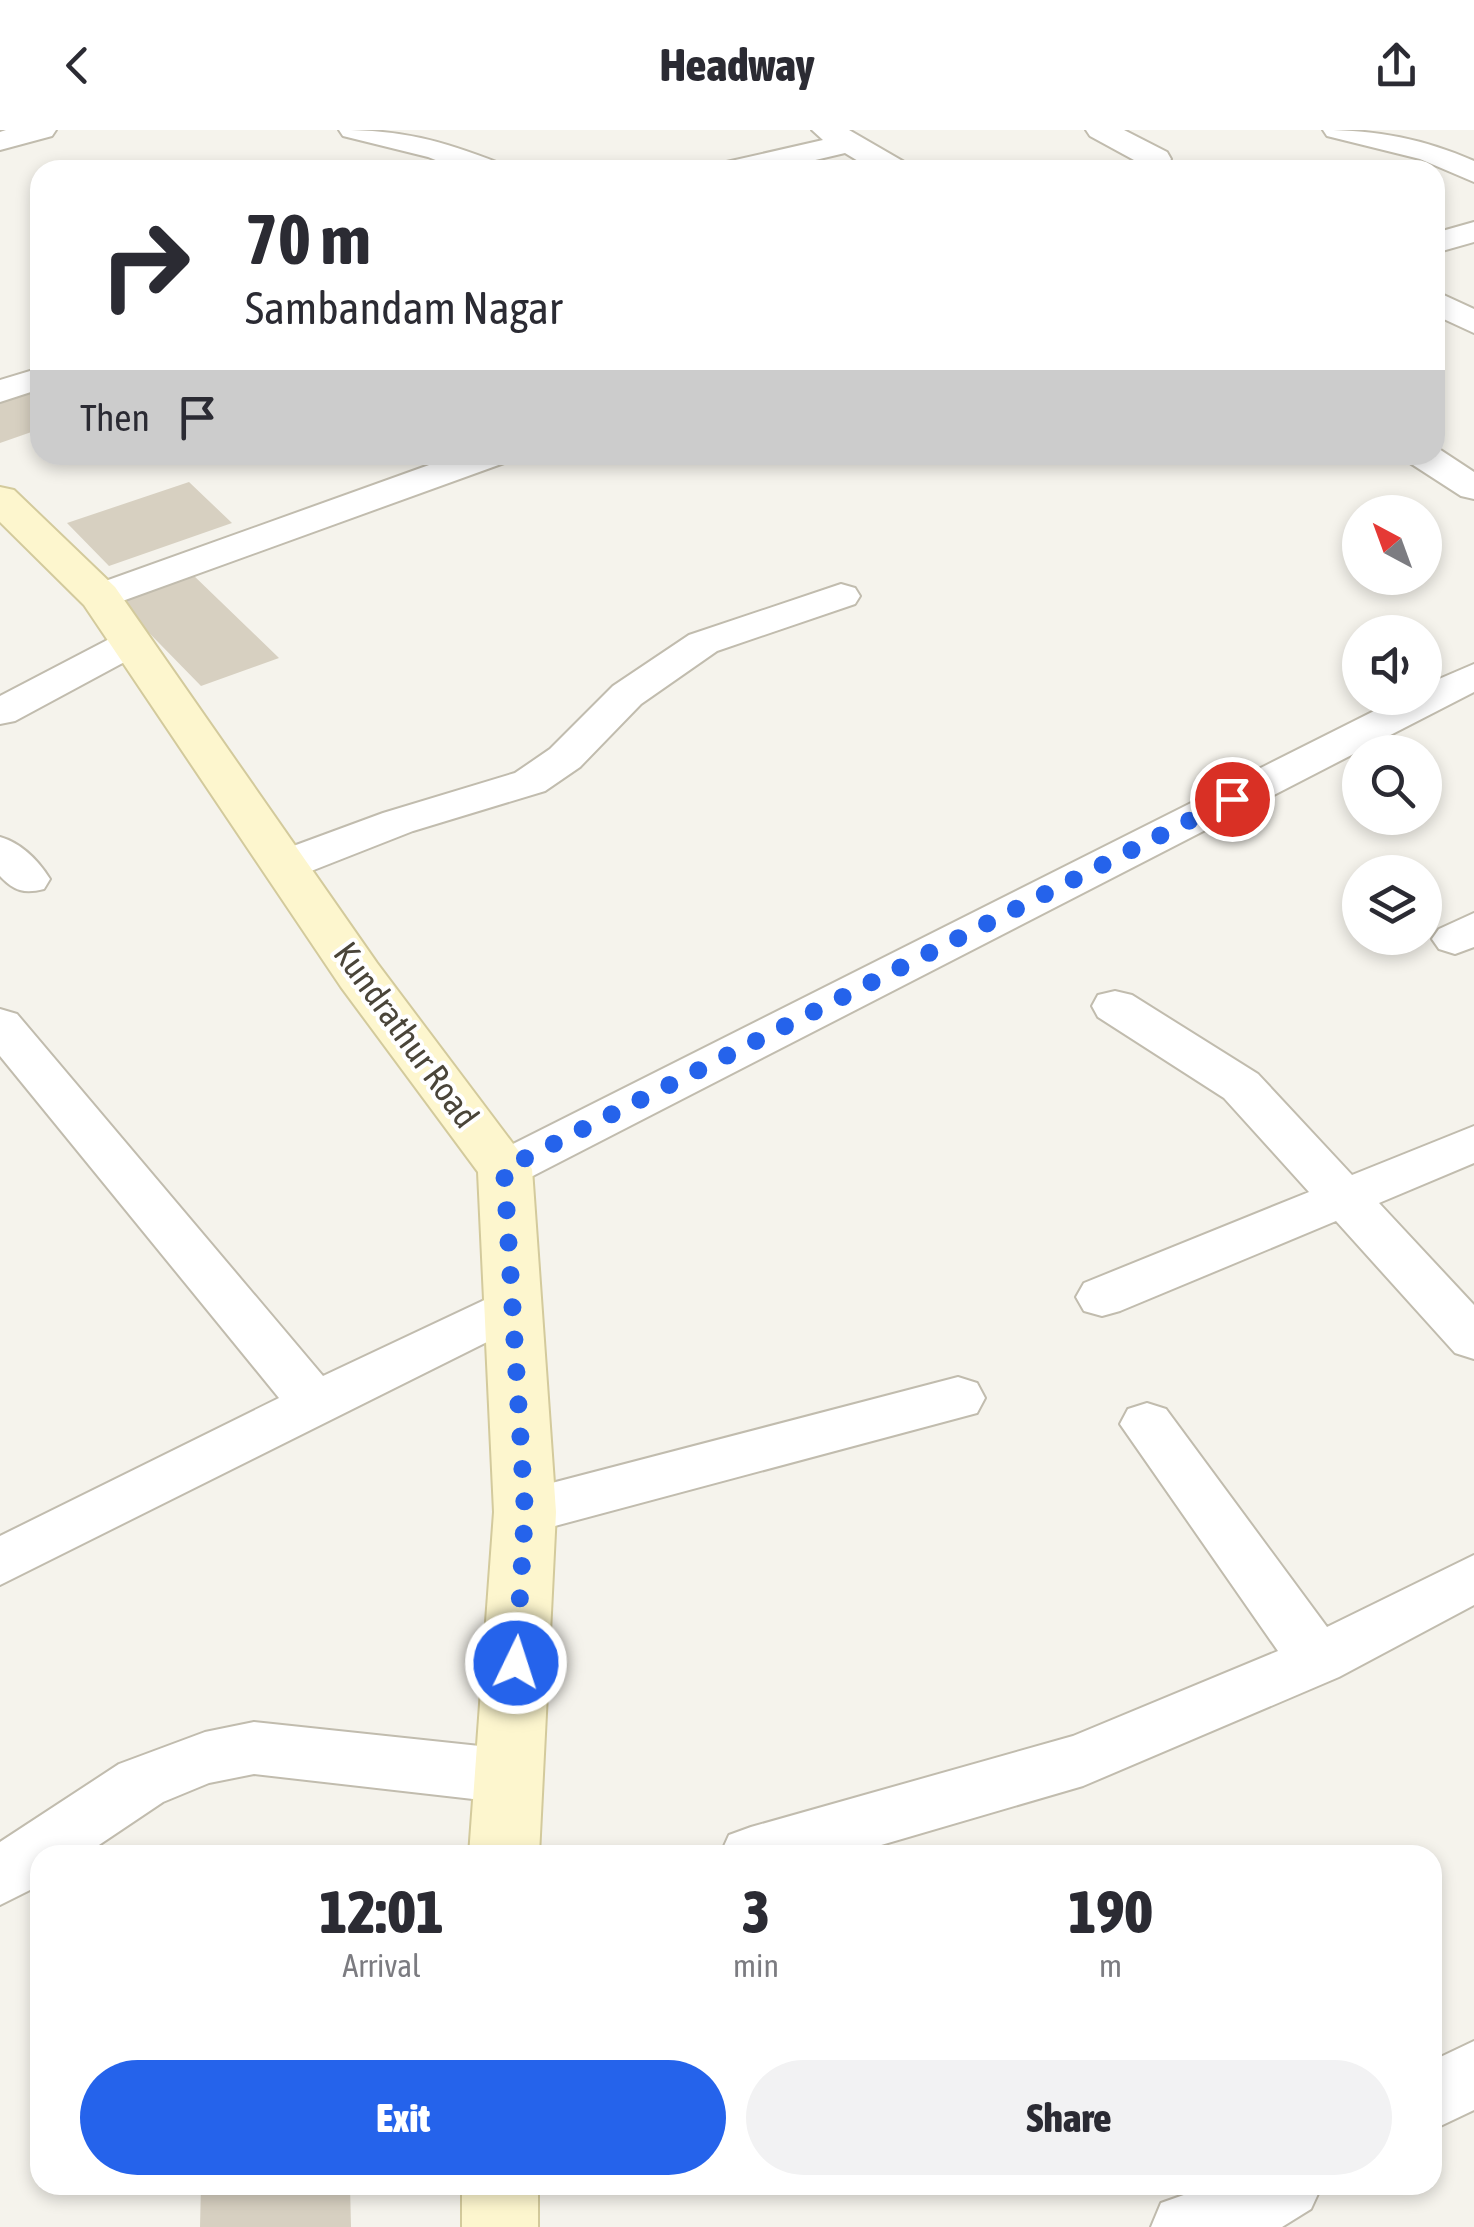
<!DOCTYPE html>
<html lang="en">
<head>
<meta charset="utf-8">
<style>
  body { margin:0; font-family:"Asap Condensed",sans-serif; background:#f2f2f3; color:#2b2b33; height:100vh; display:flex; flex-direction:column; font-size:38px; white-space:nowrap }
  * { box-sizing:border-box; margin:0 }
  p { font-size:32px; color:#7c7c81 }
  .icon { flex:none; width:55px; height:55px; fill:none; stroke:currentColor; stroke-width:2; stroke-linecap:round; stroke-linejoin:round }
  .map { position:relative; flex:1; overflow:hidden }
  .sheet { position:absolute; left:30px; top:1715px; width:1412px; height:350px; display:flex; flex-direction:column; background:#fff; border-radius:30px; box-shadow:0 5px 15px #0003 }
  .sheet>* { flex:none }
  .top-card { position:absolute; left:30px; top:30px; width:1415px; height:305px; border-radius:30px; box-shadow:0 5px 15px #0003; background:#fff; color:#2b2b33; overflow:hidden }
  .needle { width:65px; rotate:319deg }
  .fabs { position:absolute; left:1342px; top:365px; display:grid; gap:20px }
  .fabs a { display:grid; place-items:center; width:100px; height:100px; border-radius:50%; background:#fff; box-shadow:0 5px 15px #0003; font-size:50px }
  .pin { position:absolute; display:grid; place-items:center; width:85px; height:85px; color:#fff; margin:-42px; border:5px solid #fff; border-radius:50%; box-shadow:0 2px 10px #0007 }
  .me { position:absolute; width:110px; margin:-55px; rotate:4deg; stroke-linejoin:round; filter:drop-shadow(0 0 8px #0008) }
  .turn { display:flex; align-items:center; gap:35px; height:210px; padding:0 50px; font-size:45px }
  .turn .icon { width:130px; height:130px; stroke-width:2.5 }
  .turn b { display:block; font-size:70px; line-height:85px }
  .then { display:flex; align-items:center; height:95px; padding:0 50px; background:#0003; gap:20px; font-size:38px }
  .eta { display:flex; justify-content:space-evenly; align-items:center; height:170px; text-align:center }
  .eta b { font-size:60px; font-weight:800; line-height:70px }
  .action { display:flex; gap:20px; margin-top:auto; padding:20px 50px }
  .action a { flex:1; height:115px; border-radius:60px; background:#2563eb; color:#fff; font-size:40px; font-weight:800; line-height:115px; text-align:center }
  .action a+a { background:#f2f2f3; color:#2b2b33 }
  header { display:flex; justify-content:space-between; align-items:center; height:130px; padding:0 50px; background:#fff; font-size:45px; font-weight:800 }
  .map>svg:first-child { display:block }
  .building { fill:#d7d0c1 }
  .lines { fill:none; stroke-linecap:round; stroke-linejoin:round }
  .street-casing { stroke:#c1bcae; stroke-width:4 }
  .secondary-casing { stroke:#d3ca9c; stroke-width:4 }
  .street { fill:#fff; fill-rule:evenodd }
  .secondary { fill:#fdf6ce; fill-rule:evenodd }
  .route { stroke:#2563eb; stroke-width:18; stroke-dasharray:0 32.4 }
  .labels { text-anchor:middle; stroke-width:8; stroke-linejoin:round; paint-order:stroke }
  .street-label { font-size:35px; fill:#4a4539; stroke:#fff }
</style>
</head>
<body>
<header><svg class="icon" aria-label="back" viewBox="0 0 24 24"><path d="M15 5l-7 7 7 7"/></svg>Headway<svg class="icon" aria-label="share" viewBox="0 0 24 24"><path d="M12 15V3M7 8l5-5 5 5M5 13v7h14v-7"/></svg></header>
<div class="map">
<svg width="1474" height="2097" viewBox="0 0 1474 2097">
  <rect width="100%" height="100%" fill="#f5f3ec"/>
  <path class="building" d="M40,251V299L0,313V265Z
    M189,352L232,393L109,436L67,393Z
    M191,443L279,528L201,556L116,469Z
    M201,2055H350L351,2097H200Z"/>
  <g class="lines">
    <defs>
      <path id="street" d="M6,0H56L52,6L0,20V2Z
        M339,0C403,0 440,10 499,33L503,40H461L428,27L343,6Z
        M812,0H849L906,33L910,40H873L845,23L773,40H718L722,33L823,10Z
        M1086,0H1124L1167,22L1171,29L1167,36H1145L1090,6Z
        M1323,0C1377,0 1424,9 1474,31V52L1420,29L1327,6Z
        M1474,92V112L1435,123V103Z
        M1435,161L1474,179V203L1435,185Z
        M40,238V259L0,272V250Z
        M1436,317L1474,342V369L1461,366L1410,333L1405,325H1435Z
        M457,325H509L504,333L114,474L100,478L86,474L81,466L86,458Z
        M841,454L855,458L860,466L855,474L717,521L641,574L580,637L545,661L413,701L301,745L285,749L269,745L263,735L269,725L383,683L515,643L550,619L613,556L689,505Z
        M129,502L143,506L149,514L143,522L15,591L0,594V566L115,506Z
        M1474,534V562L523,1051L505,1057L487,1051L480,1039L487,1027L1400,568H1425V555Z
        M0,707C21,713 38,730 50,749L44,759C24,764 14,761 0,746Z
        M1474,783V817L1455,824L1439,819L1432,809L1439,799Z
        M1115,861L1132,865L1258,944L1352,1045L1474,996V1033L1379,1073L1474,1175V1229L1455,1223L1336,1091L1120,1181L1102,1186L1084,1181L1076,1167L1084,1153L1309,1062L1224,968L1098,887L1092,876L1098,865Z
        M0,879L17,884L323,1246L512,1157L531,1162L538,1176L531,1190L0,1455V1406L279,1268L0,926Z
        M958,1247L977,1253L985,1268L977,1283L525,1404L505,1398L497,1382L505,1366L525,1360Z
        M1147,1273L1166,1279L1327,1497L1474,1425V1475L1339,1547L1083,1656L847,1725H720L729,1705L751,1697L1073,1606L1278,1521L1120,1294L1128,1279Z
        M254,1592L508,1619L530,1627L539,1646L530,1665L508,1673L254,1644L209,1653L163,1672L84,1725H40V1755L0,1775V1712L119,1634L205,1602Z
        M1474,1911V1980L1432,2000V1931Z
        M1212,2055H1322L1311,2079L1282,2097H1151L1161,2073Z"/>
      <path id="secondary" d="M0,357L14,360L115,457L377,833L532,1039L556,1382L539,1725H469L494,1382L478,1042L341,857L84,475L0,392Z
        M462,2055H538V2097H462Z"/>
    </defs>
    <use href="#street" class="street-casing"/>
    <use href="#secondary" class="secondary-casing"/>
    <use href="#street" class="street"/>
    <use href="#secondary" class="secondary"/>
  </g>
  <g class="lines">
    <path class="route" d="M516,1533L525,1382L504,1039L1232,669"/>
  </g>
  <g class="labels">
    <g class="street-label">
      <text transform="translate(406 905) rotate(54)" y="12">Kundrathur Road</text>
    </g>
  </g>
</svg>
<div class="fabs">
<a><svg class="needle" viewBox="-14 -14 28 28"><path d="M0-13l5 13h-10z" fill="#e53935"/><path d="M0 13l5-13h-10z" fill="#7c7c81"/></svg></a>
<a><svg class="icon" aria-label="sound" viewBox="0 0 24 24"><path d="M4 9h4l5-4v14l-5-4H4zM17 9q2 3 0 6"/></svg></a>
<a><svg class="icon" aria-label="search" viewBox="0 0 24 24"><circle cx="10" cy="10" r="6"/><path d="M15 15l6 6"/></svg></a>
<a><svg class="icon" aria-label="layers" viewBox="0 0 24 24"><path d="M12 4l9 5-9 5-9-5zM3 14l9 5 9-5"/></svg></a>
</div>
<div class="pin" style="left:1232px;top:669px;background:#d93025"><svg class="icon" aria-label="arrive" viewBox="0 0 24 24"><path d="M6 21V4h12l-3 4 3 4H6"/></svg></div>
<svg class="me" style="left:516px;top:1533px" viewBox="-20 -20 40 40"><circle r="17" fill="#2563eb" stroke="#fff" stroke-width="3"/><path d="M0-11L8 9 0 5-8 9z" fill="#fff"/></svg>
<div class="top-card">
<div class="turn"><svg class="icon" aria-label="right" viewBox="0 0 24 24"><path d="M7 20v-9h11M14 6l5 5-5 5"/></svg><div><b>70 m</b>Sambandam Nagar</div></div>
<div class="then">Then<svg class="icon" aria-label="arrive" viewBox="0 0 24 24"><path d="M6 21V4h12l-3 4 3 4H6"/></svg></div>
</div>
<section class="sheet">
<div class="eta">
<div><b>12:01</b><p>Arrival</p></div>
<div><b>3</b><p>min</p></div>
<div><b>190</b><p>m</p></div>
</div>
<div class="action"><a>Exit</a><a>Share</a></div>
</section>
</div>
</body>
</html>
